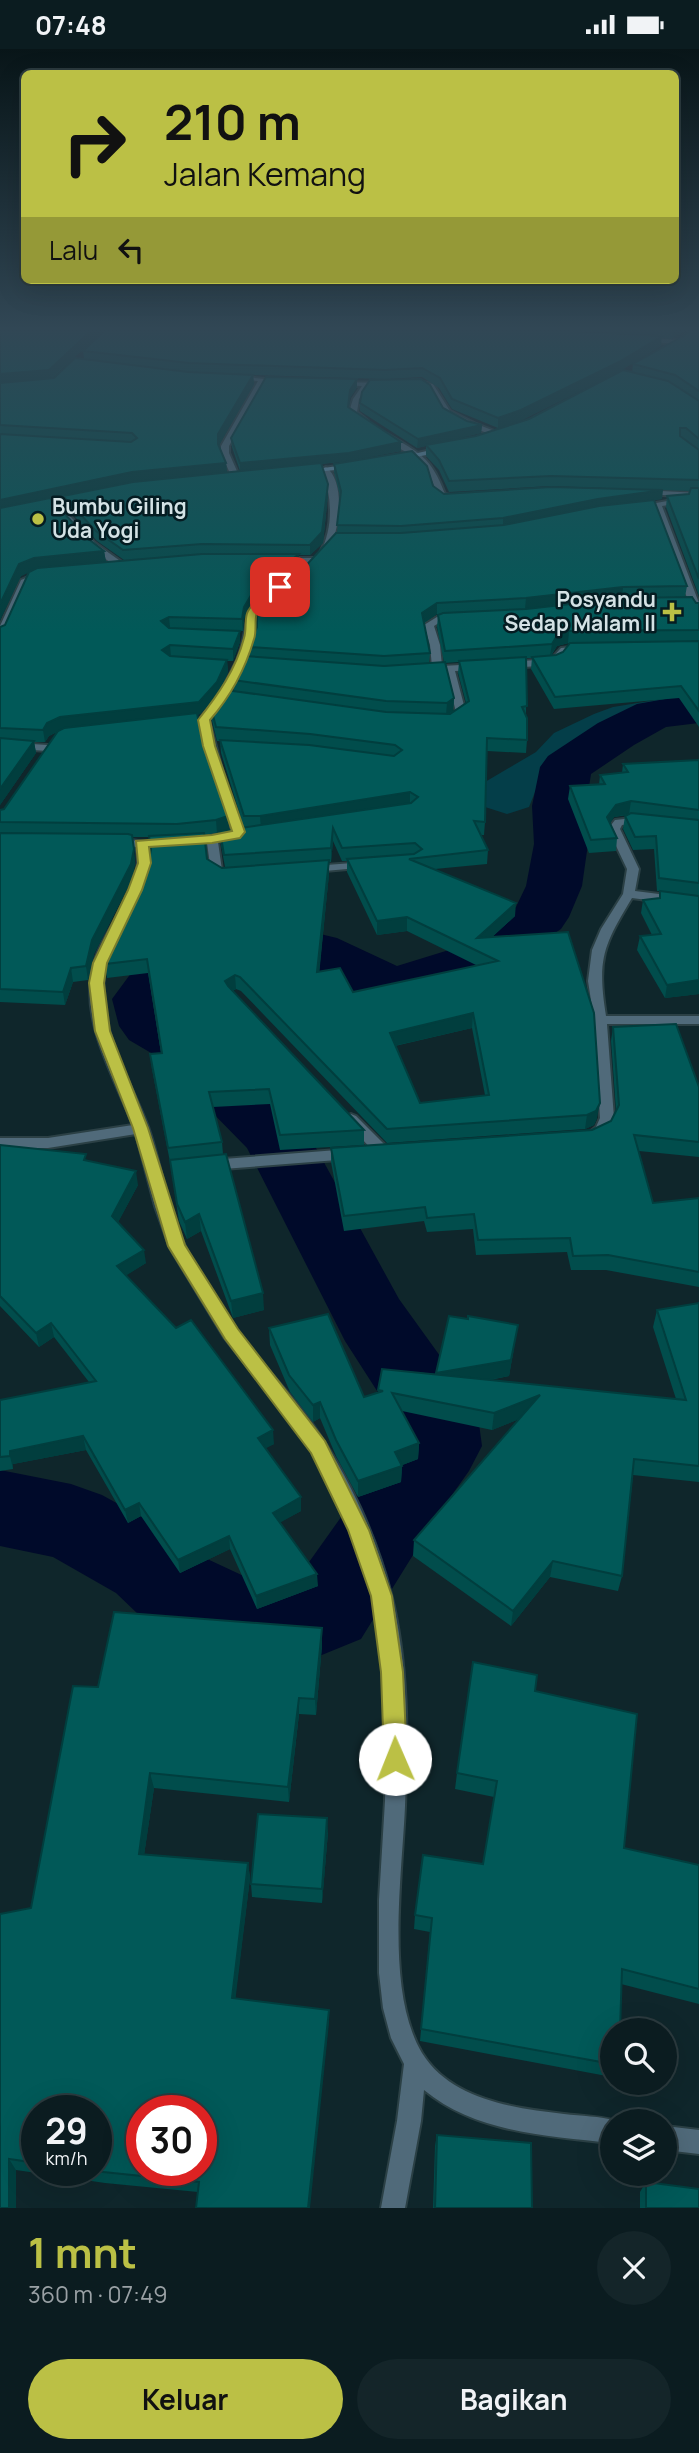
<!DOCTYPE html>
<html lang="id">
<head>
<meta charset="utf-8">
<style>
  body { margin:0; font-family:Manrope,sans-serif; background:#142529; color:#f1f3f6; height:100vh; display:flex; flex-direction:column; font-size:26px; white-space:nowrap }
  * { box-sizing:border-box; margin:0 }
  p { font-size:23px; color:#9aa1a5 }
  .icon { flex:none; width:38px; height:38px; fill:none; stroke:currentColor; stroke-width:2; stroke-linecap:round; stroke-linejoin:round }
  .map { position:relative; height:2159px; overflow:hidden }
  .panel { display:flex; flex-direction:column; background:#0b1c20; flex:1 }
  .panel>* { flex:none }
  .banner { position:absolute; left:21px; top:21px; width:658px; height:214px; border-radius:10px; box-shadow:0 7px 28px #0002,0 0 0 2px #2b3a3e; background:#bbc045; color:#111; overflow:hidden }
  .controls { position:absolute; left:600px; top:1969px; display:grid; gap:14px }
  .controls a { display:grid; place-items:center; width:77px; height:77px; border-radius:50%; background:#0b1c20; box-shadow:0 7px 28px #0002,0 0 0 2px #2b3a3e; font-size:35px }
  .speed { position:absolute; left:21px; top:2046px; display:flex; gap:14px; font-size:35px; font-weight:700; text-align:center }
  .speed>* { display:grid; place-content:center; width:91px; height:91px; border-radius:50%; background:#0b1c20; box-shadow:0 7px 28px #0002,0 0 0 2px #2b3a3e; line-height:1 }
  .speed small { font-size:18px; font-weight:400 }
  .speed .limit { border:10px solid #d22; background:#fff; color:#111 }
  .pin { position:absolute; display:grid; place-items:center; width:60px; height:60px; color:#fff; margin:-30px; border-radius:14px; box-shadow:0 4px 10px #0006 }
  .me { position:absolute; width:77px; margin:-38px; rotate:359deg; stroke-linejoin:round; filter:drop-shadow(0 0 5px #0008) }
  .turn { display:flex; align-items:center; gap:24px; height:147px; padding:0 28px; font-size:32px }
  .turn .icon { width:91px; height:91px; stroke-width:2.5 }
  .turn b { display:block; font-size:49px; line-height:60px }
  .then { display:flex; align-items:center; height:66px; padding:0 28px; background:#0003; gap:14px; font-size:26px }
  .round { display:grid; place-items:center; flex:none; width:74px; height:74px; border-radius:37px; background:#142529 }
  .overview { display:flex; align-items:center; justify-content:space-between; height:119px; padding:0 28px }
  h1 { font-size:42px; font-weight:700; line-height:52px; color:#bbc045 }
  .cta { display:flex; gap:14px; margin-top:auto; padding:14px 28px }
  .cta a { flex:1; height:80px; border-radius:42px; background:#bbc045; color:#111; font-size:28px; font-weight:700; line-height:80px; text-align:center }
  .cta a+a { background:#142529; color:#f1f3f6 }
  .status { display:flex; justify-content:space-between; align-items:center; height:49px; padding:0 35px; background:#0b1c20; direction:ltr }
  .status svg { height:19px; fill:currentColor }
  .map>svg:first-child { display:block }
  .green { fill:#043e49 }
  .lines { fill:none; stroke-linecap:round; stroke-linejoin:round }
  .river { fill:#000a2a; fill-rule:evenodd }
  .street-casing { stroke:#2b4045; stroke-width:4 }
  .secondary-casing { stroke:#2b4045; stroke-width:4 }
  .street { fill:#506a7a; fill-rule:evenodd }
  .secondary { fill:#6893ad; fill-rule:evenodd }
  .wall { fill:#014d4c; fill-rule:evenodd }
  .shaded-wall { fill:#013e3e }
  .building { fill:#015958; stroke:#013e3e; stroke-width:2; fill-rule:evenodd }
  .route { fill:#bbc045; stroke:#7a7d2d; stroke-width:2 }
  .poi-dot { fill:#bbc045; stroke:#051c22; stroke-width:2.5 }
  .labels { text-anchor:middle; stroke-width:5; stroke-linejoin:round; paint-order:stroke }
  .far-poi-label { font-size:21px; font-weight:bold; fill:#d4e2e5; stroke:#051c22; text-anchor:start }
</style>
</head>
<body>
<div class="status"><b>07:48</b><svg viewBox="0 0 49 12"><path d="M0 12V9h3v3zM5 12V6h3v6zM10 12V3h3v9zM15 12V0h3v12zM26 1h20v11H26zM47 4h2v5h-2z"/></svg></div>
<div class="map">
<svg width="699" height="2159" viewBox="0 0 699 2159">
  <rect width="100%" height="100%" fill="#0f262b"/>
  <path class="green" d="M699,644L696,653L685,660L633,668L620,678L546,716L529,758L507,765L485,758V733L536,703L554,684L594,665L613,658Z"/>
  <g class="lines">
    <path class="river" d="M699,644V674L666,678L634,696L591,725L586,757L588,795L582,837L569,868L561,880L491,927L393,958L371,953L304,920L214,919L184,938L174,951L179,965L204,978L299,1068L399,1250L466,1343L478,1367L482,1397L469,1422L439,1464L361,1590L285,1621L239,1612L207,1600L139,1566L116,1544L53,1508L0,1497V1421L71,1435L102,1446L178,1488L203,1508L248,1529L285,1535L297,1530L398,1388L397,1373L345,1292L247,1099L158,1008L129,991L119,977L112,950L140,912L180,888L201,883L262,881L316,884L337,889L397,917L449,901L516,858L526,837L534,795L532,757L540,718L548,707L598,674L637,655Z"/>
    <defs>
      <path id="street" d="M642,289L679,291L682,293L679,295L640,292Z
        M234,327L287,332L284,334L265,333L229,397V404L240,429L236,431L232,429L221,404V397L258,332L232,330Z
        M412,331L433,335L450,362L474,374L502,385L498,387L468,378L444,365L429,338L410,334Z
        M337,333L387,334L385,337H368L359,350L357,363L368,372V376H362L349,363L353,350L362,337L339,336Z
        M381,385H387C420,404 431,408 445,445L456,447V451L439,449L429,424L413,407L381,389Z
        M326,418C347,434 339,485 327,506L324,507L320,504C334,477 332,448 322,420Z
        M642,441L699,444V448L645,445H642Z
        M684,449H687V453L662,457L699,554V565C683,555 664,480 654,458L638,460L634,458Z
        M52,454H58L95,494L123,514H134V518L118,519L89,498L52,458Z
        M281,509H314L318,512L314,515L278,514V510Z
        M40,523L47,525L29,533L5,587L0,590V577L21,531Z
        M272,540L279,542L259,561L255,569L254,589L246,612L230,643L209,671L225,732L244,783L229,791L218,793L222,821L233,826L227,829L211,823L207,794L188,795L182,792C196,783 216,789 232,782L215,732L199,671C214,652 227,633 237,611C251,578 238,564 272,540Z
        M457,565L462,568L460,570L442,572L434,577L440,596L442,617L478,615L483,618L478,621L455,622L466,664L454,673L449,670L456,663L446,623L428,624L423,621L432,618L430,596L424,576L437,568Z
        M582,597L587,600L585,602L567,604L554,616L508,619L503,616L508,613L551,610L561,599Z
        M0,693L48,696L53,699L48,702L0,699Z
        M642,768L646,769V773L622,776L620,780L639,820L635,842L699,850V858L632,849C603,897 597,910 606,967H699V975H607L614,1069L607,1084L593,1091L586,1086L596,1078L600,1069L594,971L588,932L592,901L601,880L623,845L627,820L608,780L615,771Z
        M117,789L145,793C161,831 119,876 107,912C101,931 103,952 107,972C115,1009 134,1042 148,1078C159,1109 164,1142 175,1173C183,1197 196,1219 210,1240C225,1264 240,1287 258,1309C277,1332 298,1354 315,1379C349,1427 376,1488 391,1545C408,1612 408,1687 405,1757C402,1827 385,1942 422,2004C451,2051 514,2059 564,2065C581,2067 600,2067 616,2072H612V2094C548,2087 476,2084 424,2041L421,2072L405,2159H381L397,2072L404,2015L391,1989L383,1959L379,1924V1851L385,1752L386,1675L381,1595L373,1546L346,1471L313,1404L292,1374L224,1288L170,1199L155,1157L136,1085L48,1099H0V1089H48L133,1076C114,1027 82,975 92,922C99,882 148,839 136,798L113,794L111,792Z
        M366,813L370,814V818L313,823L307,820L313,817Z
        M351,1065L356,1067L387,1098L389,1102L387,1106H377L346,1073L344,1070L346,1067Z
        M350,1100L357,1105L350,1110L210,1121L203,1116L210,1111Z
        M665,2077L699,2081V2105L665,2101Z"/>
      <path id="secondary" d="M445,398H448V402L399,411L395,409Z
        M352,415L356,417L355,419L306,424L302,422Z"/>
    </defs>
    <use href="#street" class="street-casing"/>
    <use href="#secondary" class="secondary-casing"/>
    <use href="#street" class="street"/>
    <use href="#secondary" class="secondary"/>
  </g>
  <path class="wall" d="M0,281H104L52,329H54L84,310L83,302L105,281H686L672,290L661,289V297L618,323L520,372L498,379L452,360L439,339L422,328L387,330L467,372L482,376L481,384L434,395L476,387L529,370L632,323L633,315L699,281V547L666,458L667,447L689,445L690,442L550,437L449,443L439,421L426,407V397L417,399L360,362V354L384,330L253,326L254,335L219,396L226,414L227,424L240,422L232,398L231,389L357,338L350,349L349,359L401,393V402L349,412L321,415L328,445L323,494L310,506H299V517L256,550L244,570L243,582H240V593L233,612H227L228,623L218,646L200,665L197,666L201,685L229,780L226,781L244,779L221,704L220,692H217L212,672L211,659L234,642L233,631L250,608L249,598L301,522L337,484L340,447L334,423V415L433,437L444,445L662,450L654,451L687,537L685,548L699,554V678L679,649L554,660L531,620L532,609H526V667L527,691L526,704L487,702L485,773L484,786H481L488,801L487,815L435,820L515,867L492,888L597,1069L594,1076L585,1080L387,1094L241,942L236,940L233,942L364,1081V1096L280,1101L270,1055L213,1058L222,1093L223,1105L264,1261L233,1269L201,1182L187,1190L179,1172L170,1113L152,1020L150,1005L161,1004L148,924L107,929L105,915L147,819L151,801L150,788H132L135,813L133,828L94,905L88,931L73,933L65,956L0,953V761L4,760L61,681L49,687L45,693H34L36,704L0,756V578L5,576L31,522L21,527L0,571ZM63,448L65,457L97,492L124,511L106,513L104,502L86,488L51,451ZM437,565H440L438,566L437,578L444,613L429,614L430,604L424,574ZM569,594L563,603L556,606L551,607L557,597ZM459,613L458,624L466,654L453,662L454,649L445,614ZM220,783L221,796L225,818L222,819L207,810L204,786ZM333,792L342,812H347V823L377,886L407,882L478,917L353,943L319,923L329,825V813H331ZM472,979L485,1046L420,1054L395,997Z
    M699,711V945L665,949L637,901L640,887L652,886L641,864L643,851L659,849L660,842H657L654,800L633,801L623,780L625,767L628,766L614,768L610,774L617,789L616,802L589,804L568,750L570,737L599,736L600,726L622,724L623,715Z
    M613,978L699,1038V1108L639,1102L653,1154L699,1149V1238L606,1221H571L567,1203L476,1206L473,1180L427,1183L424,1172L344,1182L331,1113V1099L592,1081L611,1072L616,1062L611,992Z
    M0,1096L87,1111L138,1136L118,1173L146,1214L126,1226L274,1395L265,1399L301,1448V1462L280,1473L318,1537L257,1560L230,1500L180,1524L141,1467L128,1474L86,1401L13,1415V1420L0,1422V1351L89,1333L54,1288L39,1298L0,1257Z
    M699,1254V1433L633,1426L622,1527L618,1542L550,1528L511,1577L413,1507L414,1491L519,1370L492,1381L402,1362L419,1394L418,1410L402,1416L401,1433L358,1448L336,1407L320,1369L313,1373L290,1343L270,1296L269,1279L364,1348L378,1344L382,1320L436,1325L468,1270L518,1276L509,1327L490,1331L676,1350L653,1278L657,1261Z
    M322,1579V1596L316,1666L299,1665L289,1753L154,1739L144,1806L248,1814L250,1829L235,1949L329,1974L198,2143L105,2134L16,2121V2159H0L31,1859L98,1638ZM37,2062L96,2121H37Z
    M535,1642L624,1799L699,1816V1955L621,1935L612,1981V2028L420,1992L430,1883L414,1880L415,1866L483,1815L494,1748L455,1740L457,1724Z
    M328,1783L322,1854L252,1848L251,1835Z
    M437,2086L532,2159H433L435,2097Z
    M646,2133L699,2159H640V2143Z"/>
  <path class="shaded-wall" d="M92,281H104L50,330L0,335V325Z
    M673,281H686L672,290Z
    M662,287L661,297L618,323L520,372L498,379V369Z
    M253,326L254,335L219,396V405L218,385Z
    M357,330V338L350,349L348,366V358L350,341Z
    M482,376L481,384L417,399L418,390Z
    M401,393V402L349,412L240,423V414Z
    M226,414L227,424L133,433L0,462V451L132,423Z
    M328,435V445L323,494L310,506V496Z
    M663,441L662,450L597,458L503,477V469L598,450Z
    M104,502L106,513L36,520L21,527L0,571V555L19,515L34,509Z
    M299,505V517L256,550L244,570L243,582L242,570L244,558L256,538Z
    M623,538L622,549L525,560L526,549Z
    M437,554V565L422,575V564Z
    M169,568L170,579L161,572Z
    M240,582V593L233,612V600Z
    M569,582L568,594L557,597L550,607L552,595L558,585Z
    M170,596L171,608L162,601Z
    M227,611L228,623L218,646L200,665L62,680L49,687L45,693L43,681L47,674L60,668Z
    M454,649L453,662L446,666L447,654Z
    M34,692L36,704L0,756V740Z
    M410,743V756L261,780L260,767Z
    M631,752L629,765L614,768L606,781L607,768L616,756Z
    M228,767L229,780L217,784L216,771Z
    M333,779V792L331,813V799Z
    M134,800L135,813L133,828L94,905L88,931L86,917L92,891Z
    M329,811V825L318,937L317,923Z
    M516,854L515,867L477,902V889Z
    M407,868V882L377,886V872Z
    M71,919L73,933L65,956L63,943Z
    M235,926L236,940L226,946L225,932Z
    M699,931V945L665,949L667,936Z
    M473,964L472,979L389,998L390,984Z
    M600,1054L597,1069L594,1076L585,1080L587,1066Z
    M136,1122L138,1136L114,1181L112,1167Z
    M199,1165L201,1182L187,1190L185,1173Z
    M144,1201L146,1214L119,1231L117,1217Z
    M263,1244L264,1261L233,1269L231,1252Z
    M51,1274L54,1288L39,1298L36,1284Z
    M518,1276L509,1327L435,1341L436,1324Z
    M540,1346L537,1363L492,1381L494,1364Z
    M320,1353V1369L313,1373V1356Z
    M273,1381L274,1395L259,1403L258,1389Z
    M83,1387L86,1401L13,1415V1420L10,1407V1402Z
    M419,1394L418,1410L395,1419V1403Z
    M402,1417L401,1433L358,1448V1432Z
    M301,1448V1462L274,1477L273,1464Z
    M139,1454L141,1467L128,1474L125,1461Z
    M229,1487L230,1500L180,1524L178,1511Z
    M553,1512L550,1528L511,1577L513,1562Z
    M317,1525L318,1537L257,1560L256,1547Z
    M322,1579V1596L316,1666L315,1650Z
    M299,1649V1665L289,1753L288,1738Z
    M150,1724L154,1739L142,1820L139,1805Z
    M327,1769L328,1783L322,1854V1840Z
    M248,1814L250,1829L234,1962L232,1949Z
    M329,1961V1974L310,2159H308Z
    M9,2110L16,2121V2159H9Z"/>
  <path class="building" d="M0,281H92L49,321L0,325Z
    M105,281H549L662,287L619,313L521,361L498,369L452,350L440,329L422,319L385,321L189,314L83,302Z
    M692,281H699V342L675,326L633,315L685,286Z
    M75,309L188,323L253,326L218,385V395L226,414L132,423L0,451V385L131,393L137,389L132,384L0,376V334L54,329Z
    M623,321L668,332L699,352V390L686,379H680V387L699,401V431L551,427L449,432L439,411L426,396L476,387L529,370Z
    M266,328L357,330L350,341L348,358L401,393L349,404L240,414L231,389Z
    M421,330L430,336L443,359L467,372L482,376L418,390L360,354L362,343L370,331Z
    M412,402L427,417L433,437L444,445L551,438L663,441L598,450L503,469L401,477L337,476L341,442L334,415Z
    M321,414L328,435L322,483L310,496L202,495L123,501L96,482L63,447L133,433Z
    M691,439H699V530L667,447L689,445Z
    M50,449L86,488L104,502L34,509L19,515L0,555V459Z
    M654,451L687,537L623,538L526,549L437,554L422,564L430,604L384,607L249,598L257,578V562L262,549L301,522L336,484H401L504,476L599,457Z
    M202,505H299L256,538L244,558L242,570L169,568L161,572L169,579L240,582L233,600L170,596L162,601L170,607L227,611L217,633L199,653L60,668L47,674L43,681L0,679V578L5,576L29,523L37,519Z
    M692,548L696,554H699V581L569,582L558,585L552,595L445,602L438,566L443,564L526,560L624,549Z
    M699,592V662L681,637L555,648L532,608L556,606L563,603L570,594Z
    M244,607L384,617L445,613L454,649L447,654L386,652L233,631Z
    M526,608L527,657L522,658L527,669V691L487,689L485,773L474,772L488,801L409,810L516,854L477,889L568,883L594,964L600,1054L596,1062L587,1066L387,1080L240,928L235,926L225,932L228,937L364,1081L280,1086L269,1040L209,1043L222,1093L168,1099L150,1005L162,1004L147,910L105,915L112,890L147,819L151,801L149,787L204,784L207,810L222,819L329,811L317,923L340,919L353,943L498,912L407,868L377,872L347,810L414,805L422,800L415,794L342,799L333,779L331,799L224,806L220,782L411,754L418,748L410,743L260,767H244L220,691L309,696L394,707L402,701L395,696L310,685L216,678L211,659L226,641L386,663L450,665L469,652L459,612ZM473,964L489,1046L420,1054L390,984Z
    M197,664L201,685L228,767L216,771L177,775L0,773V761L4,760L58,682L64,679Z
    M0,689L34,692L0,740Z
    M699,711V761L631,752L616,756L607,768L617,789L591,791L570,737L605,735L600,726L628,723L623,715Z
    M631,764L699,771V834L659,829L656,787L635,788L625,767Z
    M0,784L128,785L132,786L134,800L131,815L92,891L86,917L71,919L63,943L0,940Z
    M660,842L699,847V931L667,936L640,887L661,885L643,851L660,849Z
    M676,975L699,1038V1093L634,1086L653,1154L699,1149V1223L608,1206L573,1207L570,1189L478,1191L474,1165L427,1169L425,1158L344,1167L331,1099L592,1081L611,1072L619,1056L613,978Z
    M0,1096L86,1105L84,1111L136,1122L112,1167L144,1201L117,1217L176,1279L191,1271L273,1381L258,1389L301,1448L273,1464L317,1525L256,1547L229,1487L178,1511L139,1454L125,1461L83,1387L10,1402V1407L0,1408V1351L96,1332L51,1274L36,1284L0,1247Z
    M226,1105L263,1244L231,1252L199,1165L185,1173L177,1155L170,1111Z
    M699,1254V1417L634,1410L622,1527L553,1512L513,1562L414,1491L540,1346L494,1364L392,1344L419,1394L395,1403L402,1417L358,1432L336,1391L320,1353L313,1356L289,1326L269,1279L328,1265L364,1348L383,1342L378,1341L382,1320L686,1351L657,1261Z
    M449,1267L468,1270V1267L518,1276L511,1311L436,1324Z
    M114,1563L322,1579L315,1650L299,1649L288,1738L150,1724L139,1805L248,1814L232,1949L329,1961L308,2159H196L199,2133L84,2121H96V2062H37V2114L9,2110V2159H0V1865L31,1859L73,1637L98,1638ZM142,2062H201V2121H142Z
    M473,1613L537,1626L535,1642L637,1665L624,1799L699,1816V1940L622,1920L620,1981H612V2015L421,1980L432,1869L415,1866L423,1806L483,1815L497,1732L457,1724Z
    M258,1765L327,1769L322,1840L251,1835Z
    M437,2086L531,2094L532,2159H435Z
    M646,2133L699,2140V2159H646Z"/>
  <linearGradient id="sky" x2="0" y2="1"><stop stop-color="#081518"/><stop offset="0.48" stop-color="#314755"/><stop offset="1" stop-color="#314755" stop-opacity="0"/></linearGradient>
  <rect width="699" height="583" fill="url(#sky)"/>
  <path class="route" d="M277,535L285,538C277,546 263,552 257,564C254,571 257,582 254,590C245,621 230,648 210,671L215,697L245,783L240,789L212,794L149,798L151,814L142,841L107,914L104,934L110,982L148,1079L185,1196L238,1280L325,1392L369,1481L392,1547L403,1623L407,1710L403,1718L395,1722L387,1718L384,1710L381,1623L371,1547L348,1481L311,1404L225,1290L168,1197L133,1079L95,982L89,934L93,914L128,841L138,814L136,792L212,786L232,782L203,697L198,671C218,646 236,620 244,589C247,580 244,569 248,562C255,550 266,543 277,535Z"/>
  <g class="poi-dot">
    <circle cx="38" cy="470" r="7"/>
    <path d="M668.5 552.5h7v7h7v7h-7v7h-7v-7h-7v-7h7z"/>
  </g>
  <g class="labels">
    <g class="far-poi-label">
      <text x="52" y="465">Bumbu Giling<tspan x="52" dy="24">Uda Yogi</tspan></text>
      <text x="656" y="558" text-anchor="end">Posyandu<tspan x="656" dy="24">Sedap Malam II</tspan></text>
    </g>
  </g>
</svg>
<div class="controls">
<a><svg class="icon" aria-label="search" viewBox="0 0 24 24"><circle cx="10" cy="10" r="6"/><path d="M15 15l6 6"/></svg></a>
<a><svg class="icon" aria-label="layers" viewBox="0 0 24 24"><path d="M12 4l9 5-9 5-9-5zM3 14l9 5 9-5"/></svg></a>
</div>
<div class="speed"><div>29<small>km/h</small></div><div class="limit">30</div></div>
<div class="pin" style="left:280px;top:538px;background:#d93025"><svg class="icon" aria-label="arrive" viewBox="0 0 24 24"><path d="M6 21V4h12l-3 4 3 4H6"/></svg></div>
<svg class="me" style="left:395px;top:1710px" viewBox="-20 -20 40 40"><circle r="19" fill="#fff"/><path d="M0-13L10 11 0 6-10 11z" fill="#bbc045"/></svg>
<div class="banner">
<div class="turn"><svg class="icon" aria-label="right" viewBox="0 0 24 24"><path d="M7 20v-9h11M14 6l5 5-5 5"/></svg><div><b>210 m</b>Jalan Kemang</div></div>
<div class="then">Lalu<svg class="icon" aria-label="left" viewBox="0 0 24 24"><path d="M17 20v-9H6M10 6l-5 5 5 5"/></svg></div>
</div>
</div>
<section class="panel">
<div class="overview"><div><h1>1 mnt</h1><p>360 m · 07:49</p></div><a class="round"><svg class="icon" aria-label="close" viewBox="0 0 24 24"><path d="M6 6l12 12M18 6L6 18"/></svg></a></div>
<div class="cta"><a>Keluar</a><a>Bagikan</a></div>
</section>
</body>
</html>
